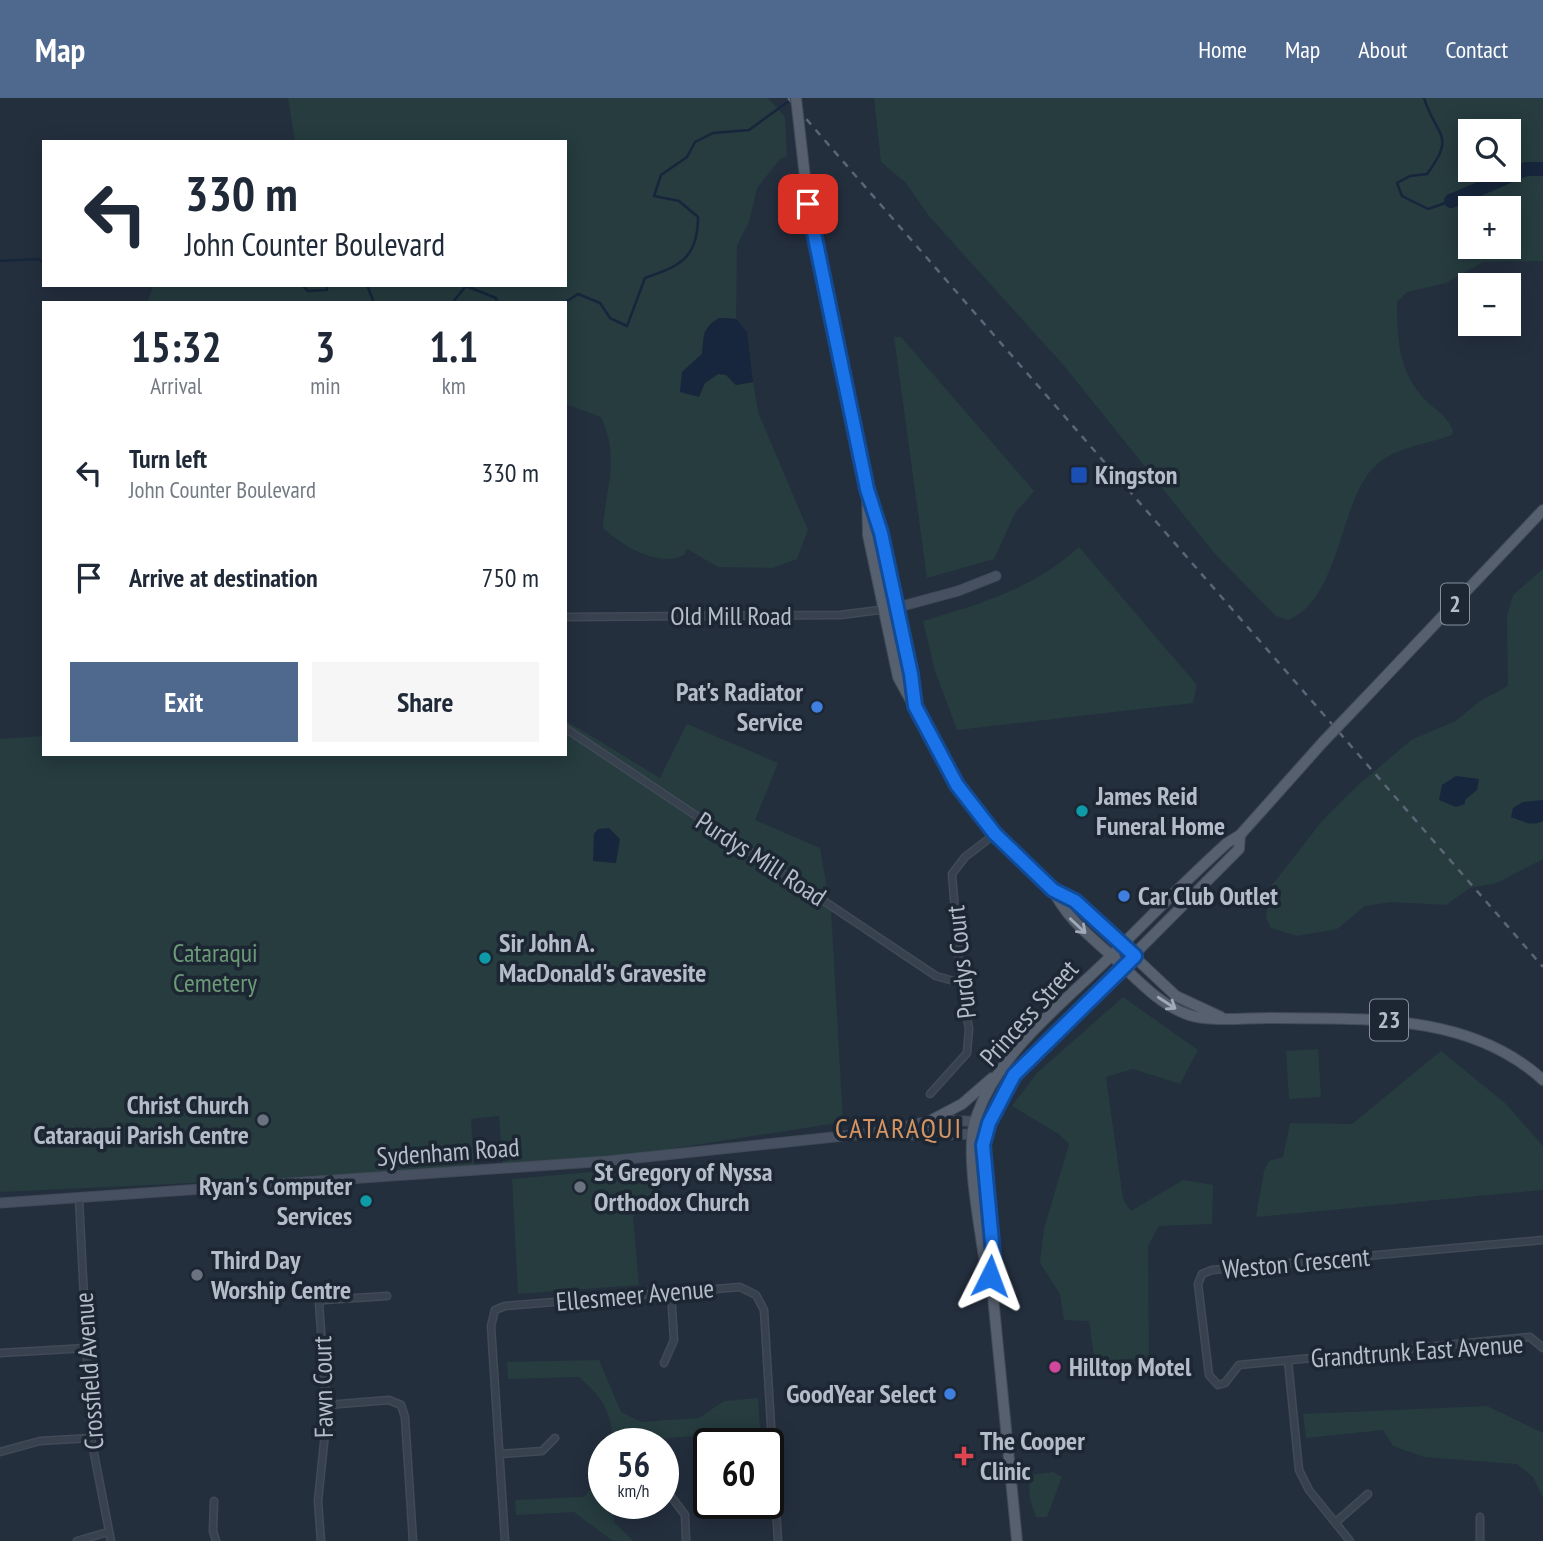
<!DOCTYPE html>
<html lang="en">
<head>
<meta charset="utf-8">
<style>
  body { margin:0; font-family:"PT Sans Narrow",sans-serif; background:#f6f6f7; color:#1f2937; height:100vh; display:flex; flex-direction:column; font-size:26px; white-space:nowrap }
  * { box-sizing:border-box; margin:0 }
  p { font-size:23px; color:#747a83 }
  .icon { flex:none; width:38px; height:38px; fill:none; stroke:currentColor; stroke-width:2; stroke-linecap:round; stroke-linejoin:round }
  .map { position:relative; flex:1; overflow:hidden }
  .panel { position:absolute; left:42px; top:203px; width:525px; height:455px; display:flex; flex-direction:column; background:#fff; border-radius:0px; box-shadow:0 4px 18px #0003 }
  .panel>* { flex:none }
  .guide { position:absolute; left:42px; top:42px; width:525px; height:147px; border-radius:0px; box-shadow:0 4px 18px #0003; background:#fff; color:#1f2937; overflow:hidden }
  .controls { position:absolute; left:1458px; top:21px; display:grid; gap:14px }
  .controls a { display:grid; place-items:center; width:63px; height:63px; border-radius:0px; background:#fff; box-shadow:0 4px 18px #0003; font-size:35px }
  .speed { position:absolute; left:588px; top:1330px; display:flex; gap:14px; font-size:35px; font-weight:700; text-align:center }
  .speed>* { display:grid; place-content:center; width:91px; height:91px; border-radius:50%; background:#fff; box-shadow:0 4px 18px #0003; line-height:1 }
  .speed small { font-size:18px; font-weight:400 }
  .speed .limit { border:4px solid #111; border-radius:10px; background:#fff; color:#111 }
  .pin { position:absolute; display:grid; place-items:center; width:60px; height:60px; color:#fff; margin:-30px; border-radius:14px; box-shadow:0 4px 10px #0006 }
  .me { position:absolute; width:77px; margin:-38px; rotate:3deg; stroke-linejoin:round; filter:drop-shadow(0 0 5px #0008) }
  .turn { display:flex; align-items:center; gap:24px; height:147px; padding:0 28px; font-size:32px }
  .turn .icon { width:91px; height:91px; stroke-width:2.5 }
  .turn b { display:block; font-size:49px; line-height:60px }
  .eta { display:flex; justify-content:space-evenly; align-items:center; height:119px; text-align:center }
  .eta b { font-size:42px; font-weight:600; line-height:49px }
  .action { display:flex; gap:14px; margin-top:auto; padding:14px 28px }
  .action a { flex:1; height:80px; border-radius:0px; background:#4f688e; color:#fff; font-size:28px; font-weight:600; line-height:80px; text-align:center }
  .action a+a { background:#f6f6f7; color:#1f2937 }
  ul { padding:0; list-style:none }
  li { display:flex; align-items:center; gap:21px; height:105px; padding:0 28px }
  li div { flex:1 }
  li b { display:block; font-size:26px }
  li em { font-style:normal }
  header { display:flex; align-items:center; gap:42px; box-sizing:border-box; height:98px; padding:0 35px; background:#4f688e; color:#fff }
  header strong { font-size:33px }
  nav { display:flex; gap:38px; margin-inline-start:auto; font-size:24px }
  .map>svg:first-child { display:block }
  .green { fill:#263c3f; fill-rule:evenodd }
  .water { fill:#17263c }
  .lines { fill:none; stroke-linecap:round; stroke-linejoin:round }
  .stream { stroke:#17263c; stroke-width:2.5 }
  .river { stroke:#17263c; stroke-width:14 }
  .street-casing { stroke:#414a57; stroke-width:9 }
  .secondary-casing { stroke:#414a57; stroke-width:11 }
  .primary-casing { stroke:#414a57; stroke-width:12 }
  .street { stroke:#38414e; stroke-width:6 }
  .secondary { stroke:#465061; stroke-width:9 }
  .primary { stroke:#56606e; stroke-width:10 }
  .rail { stroke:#5a6575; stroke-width:2.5; stroke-dasharray:7 7; stroke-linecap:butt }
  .primary-bridge-casing { stroke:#414a57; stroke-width:12; stroke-linecap:butt }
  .primary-bridge { stroke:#56606e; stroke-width:10 }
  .oneway { stroke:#a1aab7 }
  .route-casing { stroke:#114b97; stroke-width:18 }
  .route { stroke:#1a73e8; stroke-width:12 }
  .transit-dot { fill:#1a4fb4; stroke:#1d2633; stroke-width:2.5 }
  .shop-dot { fill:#3f7fe0; stroke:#1d2633; stroke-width:2.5 }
  .culture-dot { fill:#0f9aa8; stroke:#1d2633; stroke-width:2.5 }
  .worship-dot { fill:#6b7280; stroke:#1d2633; stroke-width:2.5 }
  .hotel-dot { fill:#d1479c; stroke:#1d2633; stroke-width:2.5 }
  .health-dot { fill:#e0444e; stroke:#1d2633; stroke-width:2.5 }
  .labels { text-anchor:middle; stroke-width:7; stroke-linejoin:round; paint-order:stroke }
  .shield { fill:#1d2633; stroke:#878f9c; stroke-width:2 }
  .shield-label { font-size:24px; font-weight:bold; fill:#b4bcc9 }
  .poi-label { font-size:26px; font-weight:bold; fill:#b4bcc9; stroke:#1d2633; text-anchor:start }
  .street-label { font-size:26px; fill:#b4bcc9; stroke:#1d2633 }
  .park-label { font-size:26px; fill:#6b9a76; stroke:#1d2633 }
  .neighbourhood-label { font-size:28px; letter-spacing:2px; fill:#d59563; stroke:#1d2633 }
</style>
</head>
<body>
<header>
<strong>Map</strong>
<nav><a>Home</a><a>Map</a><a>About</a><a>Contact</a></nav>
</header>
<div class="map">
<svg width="1543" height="1443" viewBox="0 0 1543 1443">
  <rect width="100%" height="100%" fill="#242f3e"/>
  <path class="green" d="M288,0H768L785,19L787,58L780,61L757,90L749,124L737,147L736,221L719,220L704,234L702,256L682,274L705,285L718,276H726L736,287L753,284L758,314L808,432L797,461L772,470L718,469L687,451L684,457C658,470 623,448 603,430C606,389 620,359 601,319L565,306V205L147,204L154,187H565V44H295Z
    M874,0H1543V163L1483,164L1446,185L1407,194L1397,204C1397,237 1398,271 1421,297C1433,312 1444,313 1453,332L1452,337C1425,347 1393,349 1373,370C1339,406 1340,501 1288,522L1276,518L1215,456L1065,269L929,118L906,85L881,64ZM1508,33V72H1470V33ZM1470,110H1508V149H1470Z
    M894,239H901L1034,393L1015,415L994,461L927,480Z
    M1079,449L1197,587L1193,605L957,632L935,573L923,523C981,506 1034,490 1079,449Z
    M1543,471V761L1497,785L1470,790L1446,807L1392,804L1365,808L1337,831L1297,838L1271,830L1266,820L1269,791L1322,723L1357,688L1411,642L1456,623L1480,603L1508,588L1507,518L1513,497Z
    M565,622L660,680L687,626L778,665L755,722L820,750L831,812L843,1024L613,1060L503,1070L499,1018L471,1021L474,1072L0,1094V641L44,638V656H565Z
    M1123,899L1198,952L1180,986L1133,971L1106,979L1123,1101L1131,1113L1183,1082L1213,1087L1212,1126L1159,1128L1148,1148L1149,1277L1139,1260L1095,1265L1089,1223L1064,1222L1060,1196L1040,1165L1044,1131L1069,1046L1059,1036L1012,1008L1037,975Z
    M1318,951L1321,999L1289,1001L1286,953Z
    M1441,953L1505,1005L1543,1048V1092L1256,1119L1264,1073L1269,1063L1283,1059L1290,1025L1352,1026Z
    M658,1068L662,1110L640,1112L633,1119L639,1187L518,1196L512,1081Z
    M599,1262L621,1314L641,1324L699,1320L724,1303L758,1300L761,1346H709V1353L692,1338L613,1346C611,1312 604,1301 579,1279L508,1281L507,1264Z
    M1487,1308L1543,1335V1400L1533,1379L1517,1366L1424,1359L1393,1348L1383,1332L1306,1340L1303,1316Z
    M604,1374V1405H612L614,1424L633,1443H613L574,1414L516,1417L515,1402L584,1399Z
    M1053,1374L1062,1379L1047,1419H1036L1030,1401L1028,1377Z"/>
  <path class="water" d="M719,220L736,221L747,234L753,284L736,287L726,277L718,276L705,285L699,299L680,294L682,274L702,256C704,238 703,229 719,220Z
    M1456,678L1479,681L1477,692L1465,702V706L1456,709L1439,702L1442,687Z
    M1543,702V723C1532,729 1522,723 1511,719L1513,710L1523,704Z
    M609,730L620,741L616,765L593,763L594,736L598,731Z"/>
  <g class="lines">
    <path class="stream" d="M1424,0C1436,39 1457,36 1427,76L1410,78L1397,85L1402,98L1428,111L1451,103
      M0,163L38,161L44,165
      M302,187L308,193L327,192V187
      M367,187L374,205
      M452,205L466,188L496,200L497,205
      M564,205L578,196L600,205L610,220L627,228L645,180C680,168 698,160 698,119L679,103L654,98L661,77L687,59L695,44L713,35L749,32L789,3"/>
    <path class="river" d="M1451,103L1526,71H1543"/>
    <defs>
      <path id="street" d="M565,519L840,517L895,510
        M565,630L936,878L961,885
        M930,996L967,955L969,931L961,885L952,776L965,759L995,736
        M79,1101L91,1340L111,1443
        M1543,1142L1212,1172L1202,1176L1198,1186L1209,1277L1218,1287L1225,1285L1239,1267L1530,1239L1543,1250
        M0,1255L87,1250
        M1288,1263L1299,1372L1309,1392L1350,1443
        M664,1265L674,1242L671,1194
        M327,1307L389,1302L401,1307L405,1319L413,1443
        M0,1354L40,1343L91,1340
        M500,1356L542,1353L555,1340
        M670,1397L685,1417L686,1443
        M214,1403L213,1433L216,1443
        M1480,1419V1443
        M1336,1424L1368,1396
        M77,1443L108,1434
        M321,1443L318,1403L327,1316L319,1205L324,1202L387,1198
        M505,1443L491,1228L495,1212L505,1208L740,1189L756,1197L764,1212L778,1443"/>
      <path id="secondary" d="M895,510L958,493L996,478
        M898,1033C913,1020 968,1022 989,1025
        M0,1105L608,1063L881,1034L898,1033L905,1037L985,1036"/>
      <path id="primary" d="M808,106L867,392L881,435L914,604
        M867,392L868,437L898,579L957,687L995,736L1053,791L1075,803L1176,898L1221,919
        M1367,598L1543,412
        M1053,792C1068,822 1089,837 1113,859C1136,880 1159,907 1189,917C1212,924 1244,920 1269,920C1363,921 1469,914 1543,982
        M924,1026L962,1006L992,980
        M991,1178L994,1166L983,1047C986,1022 1000,998 1014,977L1239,751L1240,737
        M1017,1443L991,1178L985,1166C980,1129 965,1056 975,1023C996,956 1060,908 1109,860C1148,821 1186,782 1227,745L1240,737L1323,644"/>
    </defs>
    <use href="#street" class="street-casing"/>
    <use href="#secondary" class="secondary-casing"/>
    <use href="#primary" class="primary-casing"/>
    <use href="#street" class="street"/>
    <use href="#secondary" class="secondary"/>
    <use href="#primary" class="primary"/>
    <path class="rail" d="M788,0L1543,869"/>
    <defs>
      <path id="primary-bridge" d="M796,0L808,106
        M1323,644L1367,598"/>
    </defs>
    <use href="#primary-bridge" class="primary-bridge-casing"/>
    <use href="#primary-bridge" class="primary-bridge"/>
  </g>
  <defs><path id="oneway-shaft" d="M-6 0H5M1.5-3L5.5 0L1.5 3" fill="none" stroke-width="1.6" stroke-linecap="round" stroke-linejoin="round" transform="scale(1.75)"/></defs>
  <g class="oneway">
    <use href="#oneway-shaft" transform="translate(1078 828) rotate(43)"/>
    <use href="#oneway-shaft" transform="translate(1167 905) rotate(33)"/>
  </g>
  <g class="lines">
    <defs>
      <path id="route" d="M808,106L867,391L881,435L911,576L915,608L957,687L995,736L1053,792L1075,803L1135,858L1014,977L989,1025L983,1047L994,1166L990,1178"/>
    </defs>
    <use href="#route" class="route-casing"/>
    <use href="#route" class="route"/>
  </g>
  <rect class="transit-dot" x="1070" y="368" width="18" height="18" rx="3.5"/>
  <g class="shop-dot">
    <circle cx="817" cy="609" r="7"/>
    <circle cx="1124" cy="798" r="7"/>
    <circle cx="950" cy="1296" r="7"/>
  </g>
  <g class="culture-dot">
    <circle cx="1082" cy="713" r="7"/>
    <circle cx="485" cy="860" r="7"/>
    <circle cx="366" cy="1103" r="7"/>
  </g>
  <g class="worship-dot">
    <circle cx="263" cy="1022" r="7"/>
    <circle cx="580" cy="1089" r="7"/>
    <circle cx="197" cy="1177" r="7"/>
  </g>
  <circle class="hotel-dot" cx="1055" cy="1269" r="7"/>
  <path class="health-dot" d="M960.5 1347.5h7v7h7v7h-7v7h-7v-7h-7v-7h7z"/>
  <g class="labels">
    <g class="shield">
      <rect x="1441" y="485.5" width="28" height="41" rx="5"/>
      <rect x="1370" y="901.5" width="38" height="41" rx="5"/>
    </g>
    <g class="shield-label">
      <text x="1455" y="514">2</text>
      <text x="1389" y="930">23</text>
    </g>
    <g class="poi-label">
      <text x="1095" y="386">Kingston</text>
      <text x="803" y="603" text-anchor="end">Pat's Radiator<tspan x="803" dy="30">Service</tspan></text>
      <text x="1096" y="707">James Reid<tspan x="1096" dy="30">Funeral Home</tspan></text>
      <text x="1138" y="807">Car Club Outlet</text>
      <text x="499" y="854">Sir John A.<tspan x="499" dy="30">MacDonald's Gravesite</tspan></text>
      <text x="249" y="1016" text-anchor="end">Christ Church<tspan x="249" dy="30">Cataraqui Parish Centre</tspan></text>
      <text x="594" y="1083">St Gregory of Nyssa<tspan x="594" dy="30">Orthodox Church</tspan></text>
      <text x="352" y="1097" text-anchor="end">Ryan's Computer<tspan x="352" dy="30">Services</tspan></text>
      <text x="211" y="1171">Third Day<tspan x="211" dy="30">Worship Centre</tspan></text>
      <text x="1069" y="1278">Hilltop Motel</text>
      <text x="936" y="1305" text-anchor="end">GoodYear Select</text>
      <text x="980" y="1352">The Cooper<tspan x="980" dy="30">Clinic</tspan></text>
    </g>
    <g class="street-label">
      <text x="731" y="527">Old Mill Road</text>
      <text transform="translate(761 761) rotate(33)" y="9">Purdys Mill Road</text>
      <text transform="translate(961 864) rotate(-96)" y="9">Purdys Court</text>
      <text transform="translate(1029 915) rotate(-48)" y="9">Princess Street</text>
      <text transform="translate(448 1054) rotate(-4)" y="9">Sydenham Road</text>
      <text transform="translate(1296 1165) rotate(-5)" y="9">Weston Crescent</text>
      <text transform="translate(635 1197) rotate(-5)" y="9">Ellesmeer Avenue</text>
      <text transform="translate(1417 1253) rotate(-4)" y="9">Grandtrunk East Avenue</text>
      <text transform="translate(89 1273) rotate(-94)" y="9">Crossfield Avenue</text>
      <text transform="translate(323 1289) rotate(-91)" y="9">Fawn Court</text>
    </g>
    <g class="park-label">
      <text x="215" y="864">Cataraqui<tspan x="215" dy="30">Cemetery</tspan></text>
    </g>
    <g class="neighbourhood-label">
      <text x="899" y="1040">CATARAQUI</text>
    </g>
  </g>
</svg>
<div class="controls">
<a><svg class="icon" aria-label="search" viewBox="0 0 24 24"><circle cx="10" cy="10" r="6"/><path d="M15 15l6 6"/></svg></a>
<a>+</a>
<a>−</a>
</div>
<div class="speed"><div>56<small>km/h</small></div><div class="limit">60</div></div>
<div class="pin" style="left:808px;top:106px;background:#d93025"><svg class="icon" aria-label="arrive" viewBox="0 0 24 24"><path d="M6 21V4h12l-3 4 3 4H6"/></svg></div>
<svg class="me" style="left:990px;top:1178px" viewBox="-20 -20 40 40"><path d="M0-17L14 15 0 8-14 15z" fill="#1a73e8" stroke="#fff" stroke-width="4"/></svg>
<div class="guide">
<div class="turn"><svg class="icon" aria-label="left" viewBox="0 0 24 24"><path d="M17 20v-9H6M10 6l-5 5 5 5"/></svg><div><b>330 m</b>John Counter Boulevard</div></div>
</div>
<section class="panel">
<div class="eta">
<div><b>15:32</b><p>Arrival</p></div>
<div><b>3</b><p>min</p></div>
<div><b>1.1</b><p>km</p></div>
</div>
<ul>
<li><svg class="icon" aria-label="left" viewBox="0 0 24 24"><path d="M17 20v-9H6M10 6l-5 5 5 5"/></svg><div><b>Turn left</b><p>John Counter Boulevard</p></div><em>330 m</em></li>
<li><svg class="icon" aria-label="arrive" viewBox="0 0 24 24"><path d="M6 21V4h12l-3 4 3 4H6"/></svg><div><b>Arrive at destination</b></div><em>750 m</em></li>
</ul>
<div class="action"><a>Exit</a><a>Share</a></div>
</section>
</div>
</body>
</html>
